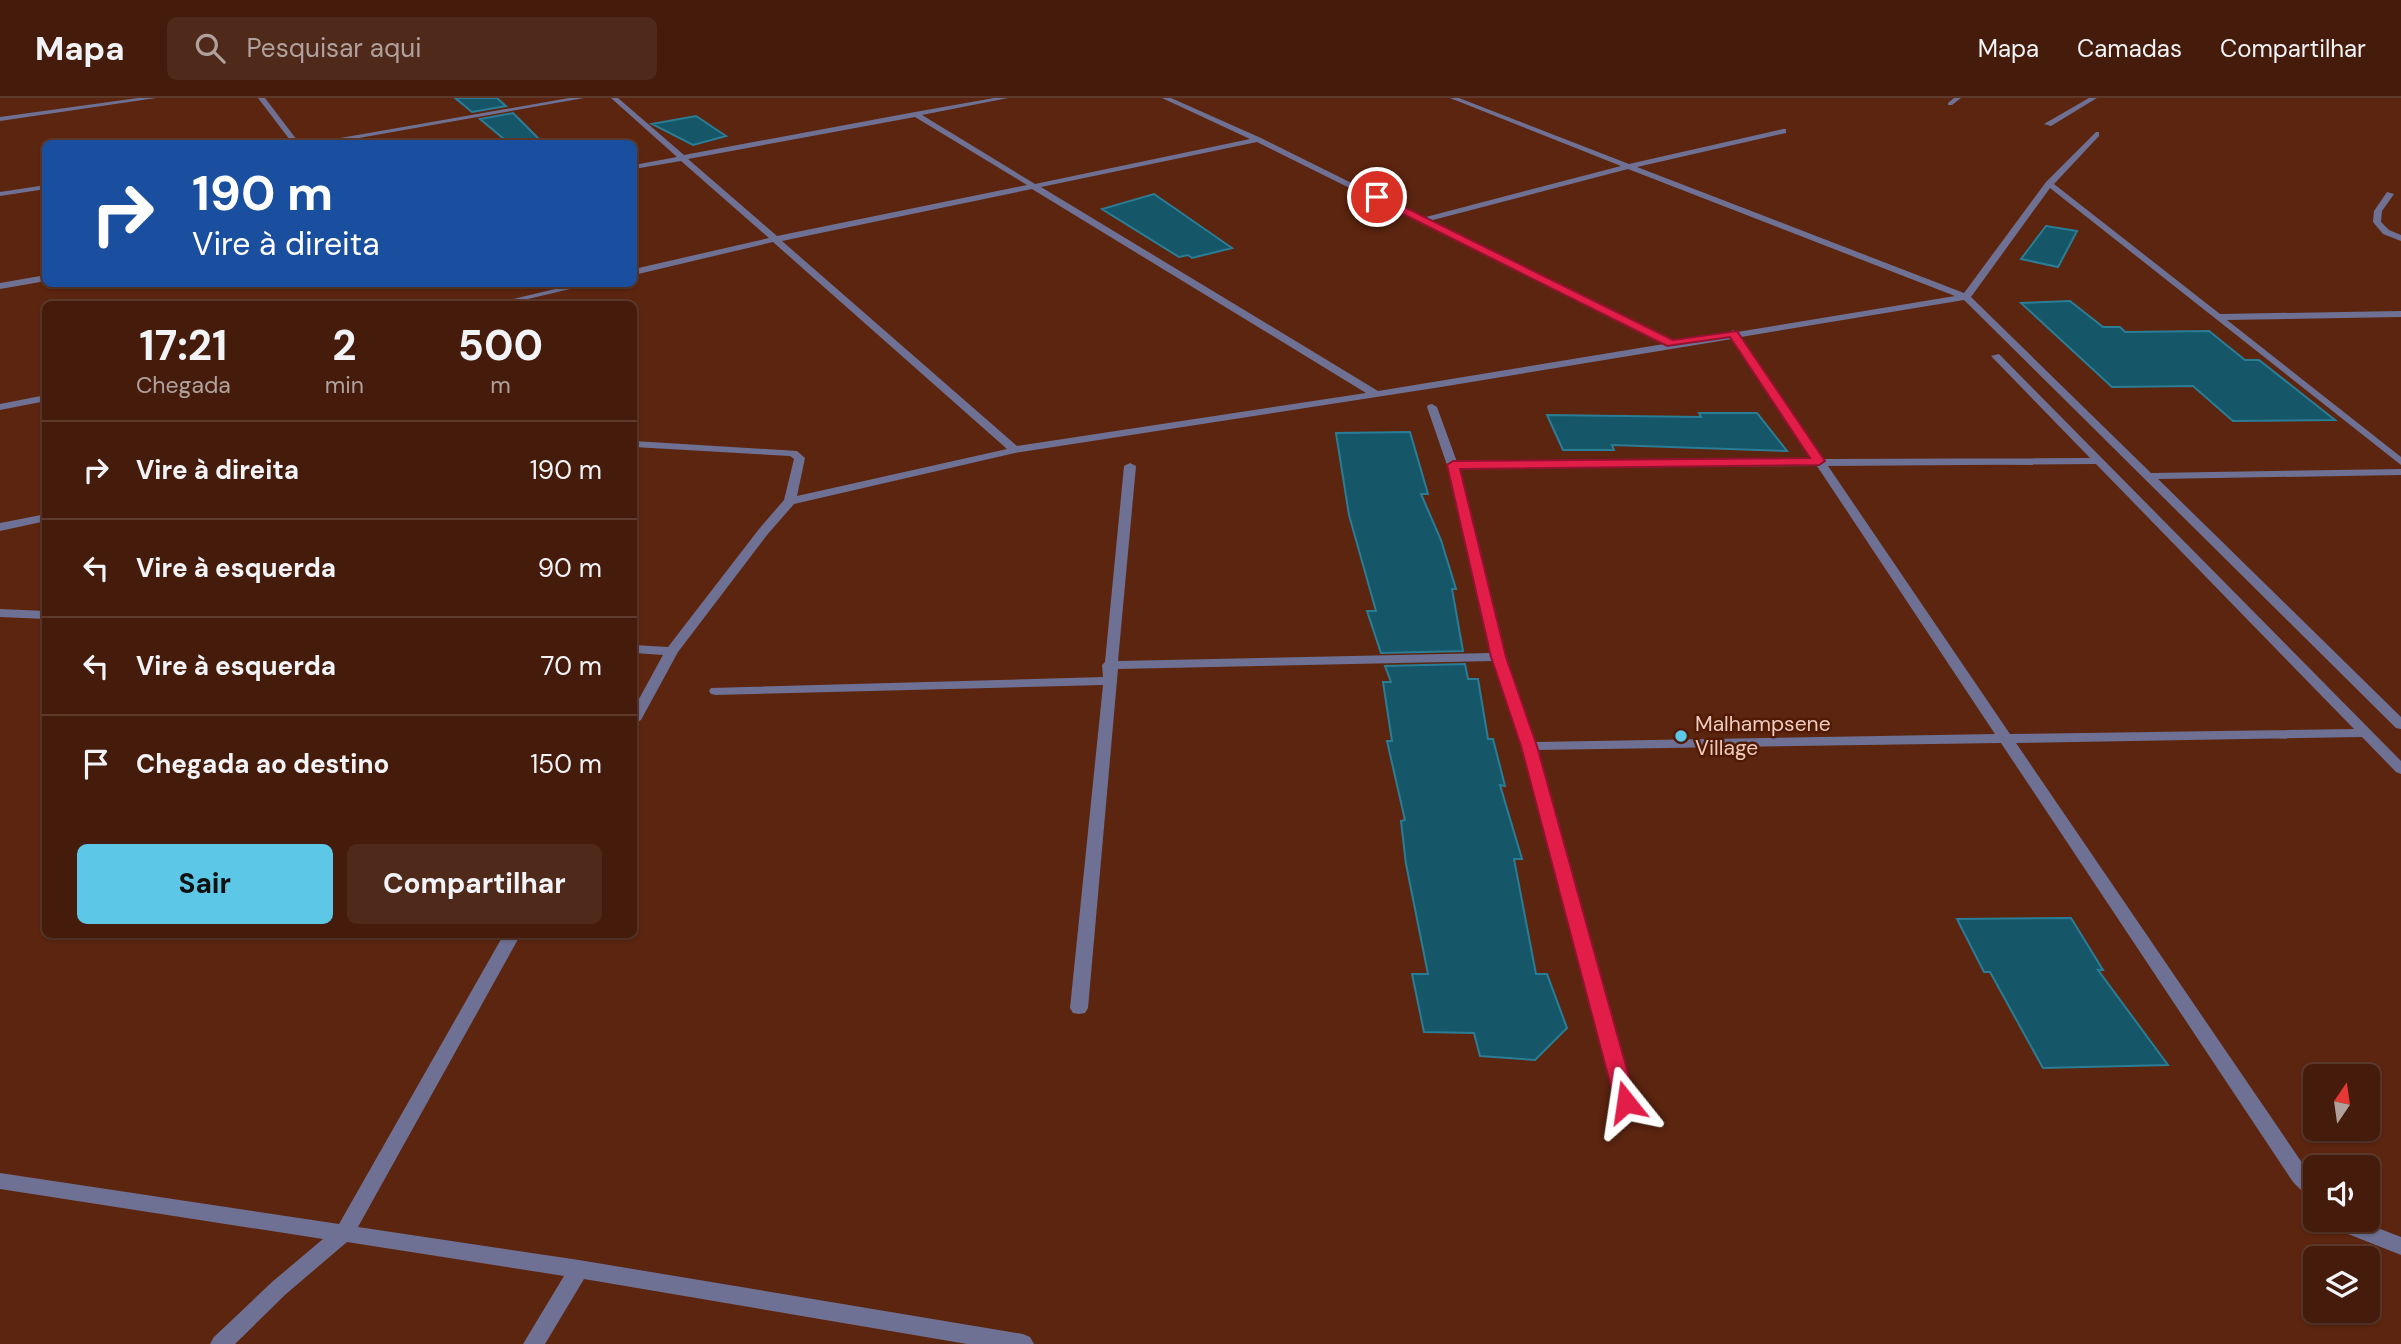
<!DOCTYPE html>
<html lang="pt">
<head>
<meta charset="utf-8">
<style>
  body { margin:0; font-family:"DM Sans",sans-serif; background:#4f2919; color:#f1f3f6; height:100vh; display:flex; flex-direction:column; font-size:26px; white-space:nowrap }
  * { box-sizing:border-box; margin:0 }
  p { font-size:23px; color:#b0a19d }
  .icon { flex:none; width:38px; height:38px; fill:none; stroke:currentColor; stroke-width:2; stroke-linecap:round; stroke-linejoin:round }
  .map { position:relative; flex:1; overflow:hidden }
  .details { position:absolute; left:42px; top:203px; width:595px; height:637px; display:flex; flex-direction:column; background:#451c0b; border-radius:10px; box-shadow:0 2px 5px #0004,0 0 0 2px #5d3a2c }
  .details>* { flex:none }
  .banner { position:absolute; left:42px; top:42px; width:595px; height:147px; border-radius:10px; box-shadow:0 2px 5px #0004,0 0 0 2px #5d3a2c; background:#1a4fa0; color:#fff; overflow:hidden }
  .needle { width:46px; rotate:13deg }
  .controls { position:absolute; left:2303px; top:966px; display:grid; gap:14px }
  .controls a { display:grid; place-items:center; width:77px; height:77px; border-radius:10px; background:#451c0b; box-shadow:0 2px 5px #0004,0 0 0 2px #5d3a2c; font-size:35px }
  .pin { position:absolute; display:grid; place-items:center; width:60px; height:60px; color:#fff; margin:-30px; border:4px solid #fff; border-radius:50%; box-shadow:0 2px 7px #0007 }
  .me { position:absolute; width:77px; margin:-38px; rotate:345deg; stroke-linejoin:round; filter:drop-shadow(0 0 5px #0008) }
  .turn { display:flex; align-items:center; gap:24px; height:147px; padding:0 35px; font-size:32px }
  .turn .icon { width:91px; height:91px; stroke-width:2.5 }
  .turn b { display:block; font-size:49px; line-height:60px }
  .eta { display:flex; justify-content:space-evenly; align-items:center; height:119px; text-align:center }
  .eta b { font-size:42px; font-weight:700; line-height:49px }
  .button { display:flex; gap:14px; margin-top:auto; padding:14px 35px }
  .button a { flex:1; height:80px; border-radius:10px; background:#5dc7e8; color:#111; font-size:28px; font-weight:700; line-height:80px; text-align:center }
  .button a+a { background:#4f2919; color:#f1f3f6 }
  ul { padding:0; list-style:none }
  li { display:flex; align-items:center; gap:21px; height:98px; padding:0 35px; border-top:2px solid #5d3a2c }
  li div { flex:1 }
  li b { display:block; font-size:26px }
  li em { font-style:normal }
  header { display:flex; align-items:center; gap:42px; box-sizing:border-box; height:98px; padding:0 35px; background:#451c0b; border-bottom:2px solid #5d3a2c }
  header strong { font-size:33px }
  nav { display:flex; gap:38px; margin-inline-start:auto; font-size:24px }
  .search { width:490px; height:63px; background:#4f2919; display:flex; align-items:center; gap:18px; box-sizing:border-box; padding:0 24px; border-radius:10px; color:#b0a19d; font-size:26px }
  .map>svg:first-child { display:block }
  .building { fill:#155668; stroke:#2a7d96; stroke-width:2 }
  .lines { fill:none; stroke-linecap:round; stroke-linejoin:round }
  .street { fill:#6e7194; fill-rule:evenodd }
  .route { fill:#e11d48; stroke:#92132f; stroke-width:2 }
  .poi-dot { fill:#5dc7e8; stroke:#501a04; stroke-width:2.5 }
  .labels { text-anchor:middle; stroke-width:5; stroke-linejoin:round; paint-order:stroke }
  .poi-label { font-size:21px; fill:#eecbbe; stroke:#501a04; text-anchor:start }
</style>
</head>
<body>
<header>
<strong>Mapa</strong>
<div class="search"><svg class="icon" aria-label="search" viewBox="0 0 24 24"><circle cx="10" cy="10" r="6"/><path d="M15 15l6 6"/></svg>Pesquisar aqui</div>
<nav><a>Mapa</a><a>Camadas</a><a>Compartilhar</a></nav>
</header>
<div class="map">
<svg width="2401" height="1246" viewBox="0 0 2401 1246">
  <rect width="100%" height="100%" fill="#5c250f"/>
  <path class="building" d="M455,0H497L506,8L472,14Z
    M513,15L544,46H510L480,21Z
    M696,18L726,38L693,47L652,26Z
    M1154,96L1232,150L1192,160L1188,157L1179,159L1102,111Z
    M2046,128L2077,133L2058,169L2021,161Z
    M2070,203L2103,229H2120L2125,234L2209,233L2245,262H2259L2335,322L2233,323L2193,288L2112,289L2021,205Z
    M1699,315H1757L1787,353L1612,347L1614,352H1563L1547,317L1701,319Z
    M1410,334L1428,396H1421L1441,442L1456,491H1452L1463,553L1381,555L1367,513H1376L1349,417L1336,335Z
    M1465,566L1468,581H1478L1488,641H1493L1505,688L1500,687L1522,761H1514L1536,876H1547L1567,930L1535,962L1480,958L1474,935L1424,934L1412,876H1428L1406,766L1401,723L1405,722L1387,643H1392L1383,584H1391L1385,568Z
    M2071,820L2103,872H2098L2168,967L2043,970L1990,874H1984L1957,821Z"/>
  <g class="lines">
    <path class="street" d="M138,0H156L0,23V19Z
      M258,0H265L300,46H293Z
      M569,0H584L325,46H306Z
      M611,0H618L684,57L915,14L994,0H1008L922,17L1035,86L1250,41L1162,0H1171L1261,40L1422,120L1621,68L1450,0H1459L1629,66L1783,31H1786V35L1637,69L1964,195L2046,84L2096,34H2099V38L2054,86L2220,216L2401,213V219L2227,222L2401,359V367L2050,90L1971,199L2151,375L2401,371V377L2158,381L2401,619V631L2396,630L1964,202L1741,239L1824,361L2090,360L1991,258L1999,256L2401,663V676L2396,674L2362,639L2016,645L2307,1072L2315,1081V1101L2308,1099L2293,1084L2001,645L1537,652L1635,1004L1632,1009L1626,1011L1620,1009L1522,648L1494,563L1118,571L1088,910L1085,915L1079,916L1073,915L1070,910L1103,587L716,597L711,596L709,593L711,590L1103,579L1102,567L1105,564L1124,368L1130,365L1136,368L1118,563L1491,555L1447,367L1427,309L1428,307L1432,306L1437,309L1457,364L1812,361L1732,241L1441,289L1015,355L794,406L767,437L678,554L641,622L634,626V610L663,557L634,555V547L668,549L759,431L784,402L794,361L790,358L634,349V343L797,353L805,360L797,398L1007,351L773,144L634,177V171L769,140L681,63L634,71V67L677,59ZM915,19L1027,87L777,138L688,61ZM1257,44L1664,246L1378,293L1041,89ZM1628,71L1955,198L1737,234L1733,232L1729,235L1675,244L1429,123ZM1032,91L1366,295L1017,348L782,143ZM2096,366L2354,631L2010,636L1828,368ZM1817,368L1995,636L1535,644L1506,559L1459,370Z
      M1954,0H1961L1952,7H1948V5Z
      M2089,0H2097L2051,28L2044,26Z
      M46,87V91L0,98V94Z
      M2387,94L2394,96L2382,113L2381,124L2389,132L2401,137V143L2383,136L2373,124L2374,113Z
      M46,177V183L0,191V185Z
      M576,186H591L507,206H492Z
      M46,297V303L0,312V306Z
      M46,416V423L0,433V425Z
      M0,511L46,513V521L0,519Z
      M504,836H521L358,1129L579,1162L1023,1236L1030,1239L1034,1246H967L584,1181L545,1246H523L564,1178L347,1144L286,1196L235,1246H210L214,1239L272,1184L323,1141L0,1091V1075L339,1126Z
      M2334,1122H2357L2401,1139V1157L2343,1134Z"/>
  </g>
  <path class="route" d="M1373,97H1380L1673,242L1737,233L1825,363L1819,367L1460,371L1506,559L1537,648L1636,1004L1633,1010L1626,1012L1618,1010L1615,1004L1521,648L1491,559L1447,367L1453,363L1810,360L1730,239L1667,248L1373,101Z"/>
  <circle class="poi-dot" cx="1681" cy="638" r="7"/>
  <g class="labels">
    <g class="poi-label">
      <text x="1695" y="633">Malhampsene<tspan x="1695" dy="24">Village</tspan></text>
    </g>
  </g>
</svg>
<div class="controls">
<a><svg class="needle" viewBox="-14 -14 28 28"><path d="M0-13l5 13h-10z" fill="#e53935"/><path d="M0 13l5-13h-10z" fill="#b0a19d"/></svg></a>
<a><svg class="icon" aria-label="sound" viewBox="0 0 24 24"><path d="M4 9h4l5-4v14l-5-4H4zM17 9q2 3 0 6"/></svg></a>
<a><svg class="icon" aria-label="layers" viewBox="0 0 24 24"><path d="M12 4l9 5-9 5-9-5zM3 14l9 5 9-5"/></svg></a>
</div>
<div class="pin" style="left:1377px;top:99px;background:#d93025"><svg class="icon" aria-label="arrive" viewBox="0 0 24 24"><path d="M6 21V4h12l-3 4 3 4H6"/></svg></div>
<svg class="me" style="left:1626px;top:1004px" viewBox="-20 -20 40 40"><path d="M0-17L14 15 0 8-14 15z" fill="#e11d48" stroke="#fff" stroke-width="4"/></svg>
<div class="banner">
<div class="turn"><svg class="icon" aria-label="right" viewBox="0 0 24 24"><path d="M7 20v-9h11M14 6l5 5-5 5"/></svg><div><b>190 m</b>Vire à direita</div></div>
</div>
<section class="details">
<div class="eta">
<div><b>17:21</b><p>Chegada</p></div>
<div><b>2</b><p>min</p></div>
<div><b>500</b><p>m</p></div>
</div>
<ul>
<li><svg class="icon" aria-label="right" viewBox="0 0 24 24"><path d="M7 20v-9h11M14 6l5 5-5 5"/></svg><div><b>Vire à direita</b></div><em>190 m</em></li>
<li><svg class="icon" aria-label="left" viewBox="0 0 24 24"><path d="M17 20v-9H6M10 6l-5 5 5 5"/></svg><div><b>Vire à esquerda</b></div><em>90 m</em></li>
<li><svg class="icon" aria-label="left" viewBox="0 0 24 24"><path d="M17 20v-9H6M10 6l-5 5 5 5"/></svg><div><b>Vire à esquerda</b></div><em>70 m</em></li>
<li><svg class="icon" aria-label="arrive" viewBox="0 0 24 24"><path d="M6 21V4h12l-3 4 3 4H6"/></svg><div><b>Chegada ao destino</b></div><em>150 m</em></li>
</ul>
<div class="button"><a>Sair</a><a>Compartilhar</a></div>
</section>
</div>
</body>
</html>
